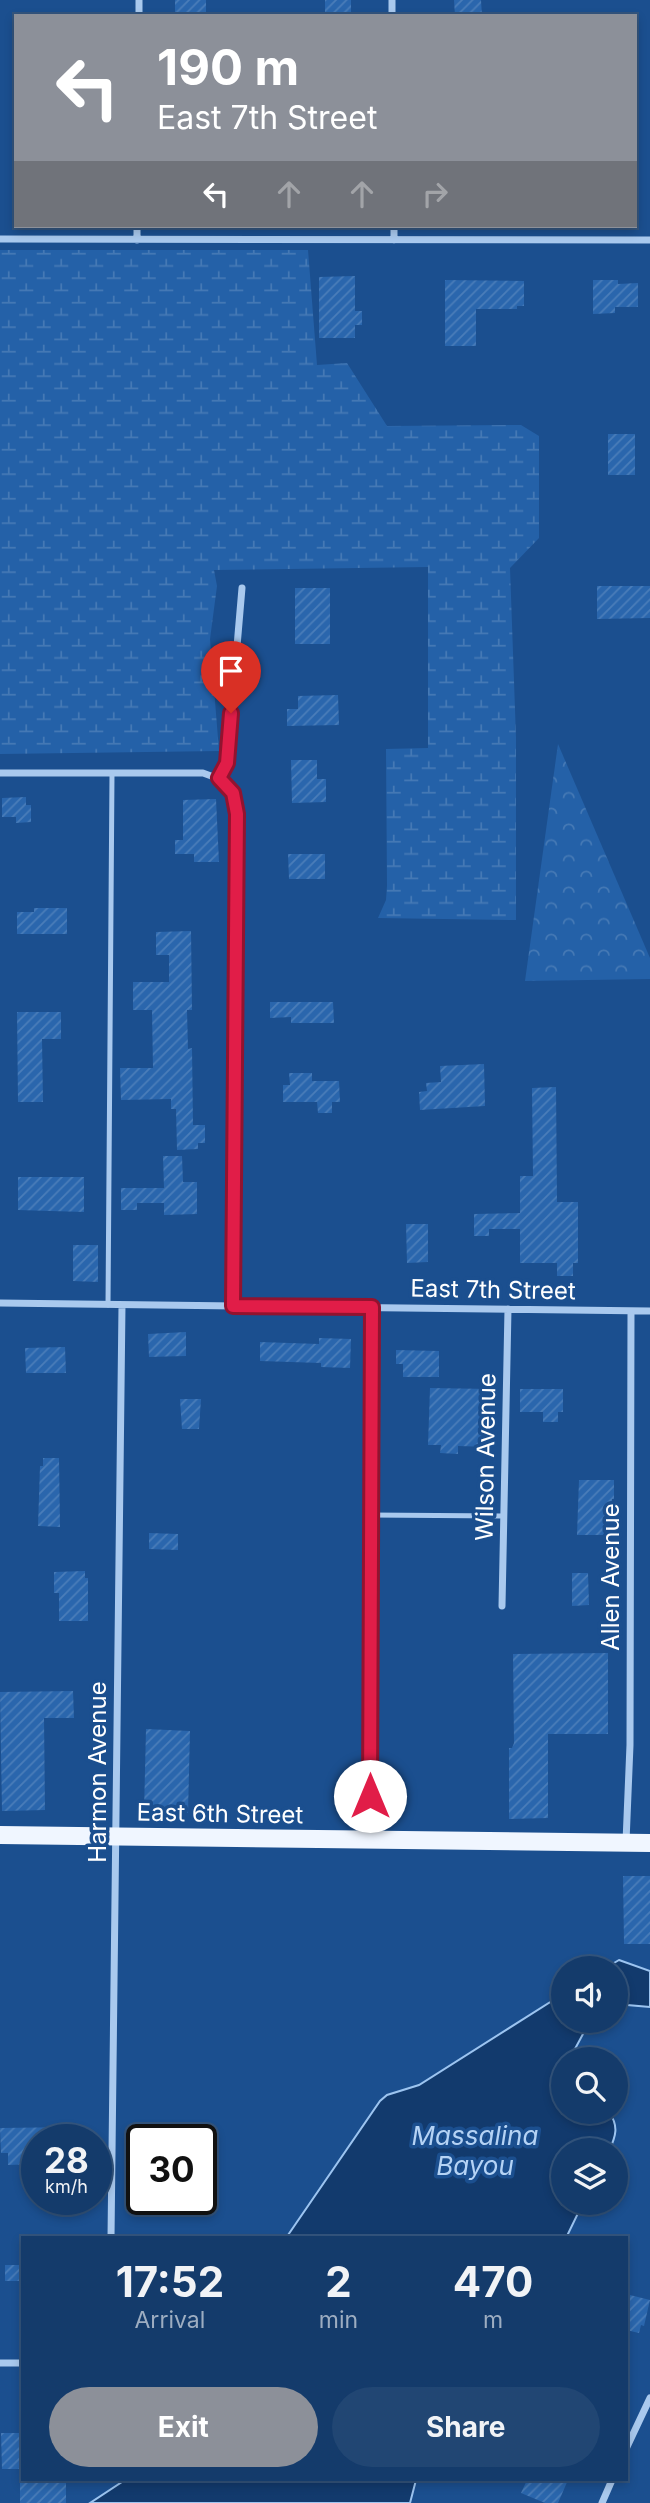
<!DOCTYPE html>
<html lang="en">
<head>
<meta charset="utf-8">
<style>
  body { margin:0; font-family:Inter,sans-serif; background:#214673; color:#f1f3f6; height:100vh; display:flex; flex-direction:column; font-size:26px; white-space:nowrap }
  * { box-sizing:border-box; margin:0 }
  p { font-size:23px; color:#9dadc1 }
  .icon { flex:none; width:38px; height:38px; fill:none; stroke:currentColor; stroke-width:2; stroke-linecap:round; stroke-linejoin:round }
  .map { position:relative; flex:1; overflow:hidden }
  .sheet { position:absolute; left:21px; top:2236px; width:607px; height:245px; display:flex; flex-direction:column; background:#143b6b; border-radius:0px; box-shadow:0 4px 10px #0003,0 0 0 2px #33557e }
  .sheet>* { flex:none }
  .top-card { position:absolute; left:14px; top:14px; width:623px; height:214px; border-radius:0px; box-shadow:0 4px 10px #0003,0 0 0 2px #33557e; background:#8c9099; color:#fff; overflow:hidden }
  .tools { position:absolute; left:551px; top:1956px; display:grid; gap:14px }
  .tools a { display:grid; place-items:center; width:77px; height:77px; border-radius:50%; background:#143b6b; box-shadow:0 4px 10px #0003,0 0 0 2px #33557e; font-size:35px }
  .speed { position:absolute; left:21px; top:2124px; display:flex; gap:14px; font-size:35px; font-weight:700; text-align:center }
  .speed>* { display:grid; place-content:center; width:91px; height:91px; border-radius:50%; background:#143b6b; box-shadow:0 4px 10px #0003,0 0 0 2px #33557e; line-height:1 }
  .speed small { font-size:18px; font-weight:400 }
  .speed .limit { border:4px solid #111; border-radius:10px; background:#fff; color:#111 }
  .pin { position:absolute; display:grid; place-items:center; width:60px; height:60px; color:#fff; margin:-72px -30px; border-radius:50% 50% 50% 0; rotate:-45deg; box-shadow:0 0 7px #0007 }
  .pin .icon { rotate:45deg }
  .me { position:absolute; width:77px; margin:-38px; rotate:0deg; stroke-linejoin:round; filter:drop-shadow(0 0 5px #0008) }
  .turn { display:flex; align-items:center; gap:24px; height:147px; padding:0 28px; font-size:32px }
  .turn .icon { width:91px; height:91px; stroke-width:2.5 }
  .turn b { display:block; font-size:49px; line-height:60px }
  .lanes { display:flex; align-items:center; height:66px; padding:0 28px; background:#0003; justify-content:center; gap:35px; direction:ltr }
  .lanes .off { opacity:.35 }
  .eta { display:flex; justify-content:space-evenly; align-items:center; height:119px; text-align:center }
  .eta b { font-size:42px; font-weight:700; line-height:49px }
  .action { display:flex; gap:14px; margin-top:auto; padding:14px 28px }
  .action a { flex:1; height:80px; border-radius:42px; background:#8c9099; color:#fff; font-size:28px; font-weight:700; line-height:80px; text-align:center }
  .action a+a { background:#214673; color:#f1f3f6 }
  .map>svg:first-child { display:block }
  .forest { fill:url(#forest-crowns) }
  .wetland { fill:url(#wetland-marsh) }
  .water { fill:#123a6d; stroke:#9cc4f0; stroke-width:2 }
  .building { fill:url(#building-hatch) }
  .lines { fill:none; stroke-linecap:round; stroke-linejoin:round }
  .service { stroke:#a9c9ee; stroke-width:5 }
  .minor { stroke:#a9c9ee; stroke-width:7 }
  .primary { stroke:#f0f6ff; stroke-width:18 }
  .route-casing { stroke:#92132f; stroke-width:18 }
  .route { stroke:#e11d48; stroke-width:12 }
  .labels { text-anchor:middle; stroke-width:7; stroke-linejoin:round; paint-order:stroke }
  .street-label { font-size:24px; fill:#fff; stroke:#1b4f8f }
  .water-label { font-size:26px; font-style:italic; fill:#b5d3f5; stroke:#1b4f8f }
</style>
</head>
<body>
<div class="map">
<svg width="650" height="2503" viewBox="0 0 650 2503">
  <defs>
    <pattern id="forest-crowns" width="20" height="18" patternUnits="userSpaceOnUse" patternTransform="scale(1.75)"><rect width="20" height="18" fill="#2461a8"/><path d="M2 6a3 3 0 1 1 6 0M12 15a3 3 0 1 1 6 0" fill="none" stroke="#4579b5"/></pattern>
    <pattern id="wetland-marsh" width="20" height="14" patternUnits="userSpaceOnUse" patternTransform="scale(1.75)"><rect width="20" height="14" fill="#2461a8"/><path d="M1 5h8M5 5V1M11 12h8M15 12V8" fill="none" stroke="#4579b5"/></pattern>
    <pattern id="building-hatch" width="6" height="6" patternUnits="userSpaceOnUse" patternTransform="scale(1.75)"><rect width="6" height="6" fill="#2a66ad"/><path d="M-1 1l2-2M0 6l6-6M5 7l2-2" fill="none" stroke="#4a7db9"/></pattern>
  </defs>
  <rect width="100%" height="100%" fill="#1b4f8f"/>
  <path class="forest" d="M558,744L650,958V979L525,981Z"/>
  <path class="wetland" d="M0,250H308L317,365L347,363L387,426L521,425L539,436V538L510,568L516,738V920L378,918L386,900L387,886L386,749L428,748V567L214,570L217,586L210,639L219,751L0,754Z"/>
  <path class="water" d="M619,1960L650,1971V2007L616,2004V1969H604Z
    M563,1994L564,2021H590L569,2060H564V2112H609C619,2126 616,2136 609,2151H564V2203H583L566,2238H286L380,2101L387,2095L419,2085Z
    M125,2480H416L410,2503H90Z"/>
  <path class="building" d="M175,0H206V16H175Z
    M325,0H351V16H325Z
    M454,0H481L482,16H455Z
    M355,276V311H362V325H355V338H319V277Z
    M445,280L524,281V306H517V309H476V346H445Z
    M593,280H618V284L638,283V307H615V313L593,314Z
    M608,434H635V475H608Z
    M597,586H650V618L597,619Z
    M295,588H330V644H295Z
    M338,695L339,725L287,726V709H298V696Z
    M291,760H317V779H326V802L292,803Z
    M26,797V805H31V822L16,823V817H2V798Z
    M216,799L219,862H194V854H175V840H183V800Z
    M288,854H325V879H289Z
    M34,908H67V934H17V912H34Z
    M191,931L192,1010H187L188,1049L192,1048L193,1125H205V1143H198V1149L177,1150L176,1109H171V1099L121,1100L120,1068H153L152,1010H133V982H169V955H156V932Z
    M270,1002H333L334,1023H291V1017L270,1018Z
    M17,1012H61V1039H42L43,1102H18Z
    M484,1064L485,1106L420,1110L419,1092L427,1091L426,1083L441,1082L440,1066Z
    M289,1073H312V1081H339L340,1102H332V1113H318L317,1102H283V1085H290Z
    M556,1087L557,1202H578V1263H573V1276H557V1263H520V1229H489V1236H474V1214L520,1213V1176H533L532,1088Z
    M163,1156H182L183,1182H197V1214L164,1215V1203H137V1210H121V1188H164Z
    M18,1177H84V1212L18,1210Z
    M406,1224H428V1262L407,1263Z
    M73,1245H98V1282L73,1281Z
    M186,1332V1356L149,1357L148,1334Z
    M319,1338L351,1339L350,1368L321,1367V1363L260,1361V1342L319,1344Z
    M65,1347L66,1373H26L25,1348Z
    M396,1350L439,1351V1377H403V1364H396Z
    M430,1388L491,1389L489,1447L458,1446V1454L440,1453L441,1445H428Z
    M520,1389H563V1412H558V1422H543V1412H520Z
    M180,1399H201L199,1429H182Z
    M43,1458H59L60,1527L38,1526L40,1466H43Z
    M579,1480H614V1499H612V1535H577Z
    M149,1533L178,1534V1550L149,1549Z
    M85,1571V1578H88V1621H59V1593H54V1572Z
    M572,1573H588L589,1605L572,1606Z
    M608,1653V1734H548V1818L509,1819V1748H512L514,1743L513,1654Z
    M73,1691L74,1718H44L45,1810L2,1811L0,1692Z
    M146,1729L190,1731L188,1813L144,1812Z
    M623,1876H650V1944H624Z
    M75,2127V2140H37V2164L8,2165V2153H1L0,2128Z
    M180,2200H211V2213L180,2214Z
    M5,2265H23V2281H5Z
    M626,2294L650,2300L644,2326L641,2325L639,2333L626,2330Z
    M1,2433H23V2469H2Z
    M527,2480H568L558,2503H545L521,2493Z
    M20,2481H66V2503H20Z"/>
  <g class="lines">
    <path class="service" d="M108,1305L112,774
      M370,1515L503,1516"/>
    <path class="minor" d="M392,0V16
      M139,16V0
      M394,226V240
      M0,239L650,240
      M137,240V226
      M0,773H203C228,781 233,790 237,814L233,1306
      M219,778L227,763L242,588
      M0,1303L650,1311
      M502,1606L508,1309
      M370,1839L372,1307
      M626,1842L630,1745L631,1311
      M111,2238L122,1305
      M0,2363H23
      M626,2449L650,2398
      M602,2503L612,2480"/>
    <path class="primary" d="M0,1835L650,1843"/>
  </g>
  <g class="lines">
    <defs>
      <path id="route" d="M231,713L227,763L219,778L233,793L237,814L233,1306L372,1307L370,1796"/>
    </defs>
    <use href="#route" class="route-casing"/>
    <use href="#route" class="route"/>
  </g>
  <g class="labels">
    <g class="street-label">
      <text transform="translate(493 1290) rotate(1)" y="8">East 7th Street</text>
      <text transform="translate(486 1457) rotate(-89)" y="8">Wilson Avenue</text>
      <text transform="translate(611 1577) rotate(-90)" y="8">Allen Avenue</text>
      <text transform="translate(98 1772) rotate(-90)" y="8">Harmon Avenue</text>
      <text transform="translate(220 1814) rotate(1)" y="8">East 6th Street</text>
    </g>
    <g class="water-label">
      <text x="475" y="2145">Massalina<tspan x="475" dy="30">Bayou</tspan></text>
    </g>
  </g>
</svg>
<div class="tools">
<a><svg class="icon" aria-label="sound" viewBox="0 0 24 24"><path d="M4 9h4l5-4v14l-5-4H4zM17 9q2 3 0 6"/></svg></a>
<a><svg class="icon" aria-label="search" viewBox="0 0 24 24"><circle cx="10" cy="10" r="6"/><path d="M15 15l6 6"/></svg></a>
<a><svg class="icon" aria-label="layers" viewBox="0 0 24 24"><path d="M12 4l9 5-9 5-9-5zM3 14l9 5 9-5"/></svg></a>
</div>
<div class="speed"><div>28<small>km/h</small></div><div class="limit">30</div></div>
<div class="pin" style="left:231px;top:713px;background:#d93025"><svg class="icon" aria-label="arrive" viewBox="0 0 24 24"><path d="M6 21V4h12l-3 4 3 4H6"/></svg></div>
<svg class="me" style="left:370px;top:1796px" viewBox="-20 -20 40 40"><circle r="19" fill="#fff"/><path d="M0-13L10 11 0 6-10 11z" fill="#e11d48"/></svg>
<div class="top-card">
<div class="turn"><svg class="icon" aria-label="left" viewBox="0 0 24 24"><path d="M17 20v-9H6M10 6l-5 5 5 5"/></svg><div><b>190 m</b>East 7th Street</div></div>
<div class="lanes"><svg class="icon" aria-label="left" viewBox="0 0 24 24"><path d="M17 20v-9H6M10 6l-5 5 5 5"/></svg><svg class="icon off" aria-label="ahead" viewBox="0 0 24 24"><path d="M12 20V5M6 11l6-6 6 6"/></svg><svg class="icon off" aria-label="ahead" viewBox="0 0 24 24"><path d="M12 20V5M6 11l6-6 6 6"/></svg><svg class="icon off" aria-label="right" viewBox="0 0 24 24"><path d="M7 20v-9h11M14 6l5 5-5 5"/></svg></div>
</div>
<section class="sheet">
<div class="eta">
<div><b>17:52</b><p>Arrival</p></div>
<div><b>2</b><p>min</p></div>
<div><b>470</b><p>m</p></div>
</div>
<div class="action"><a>Exit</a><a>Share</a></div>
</section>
</div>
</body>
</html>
